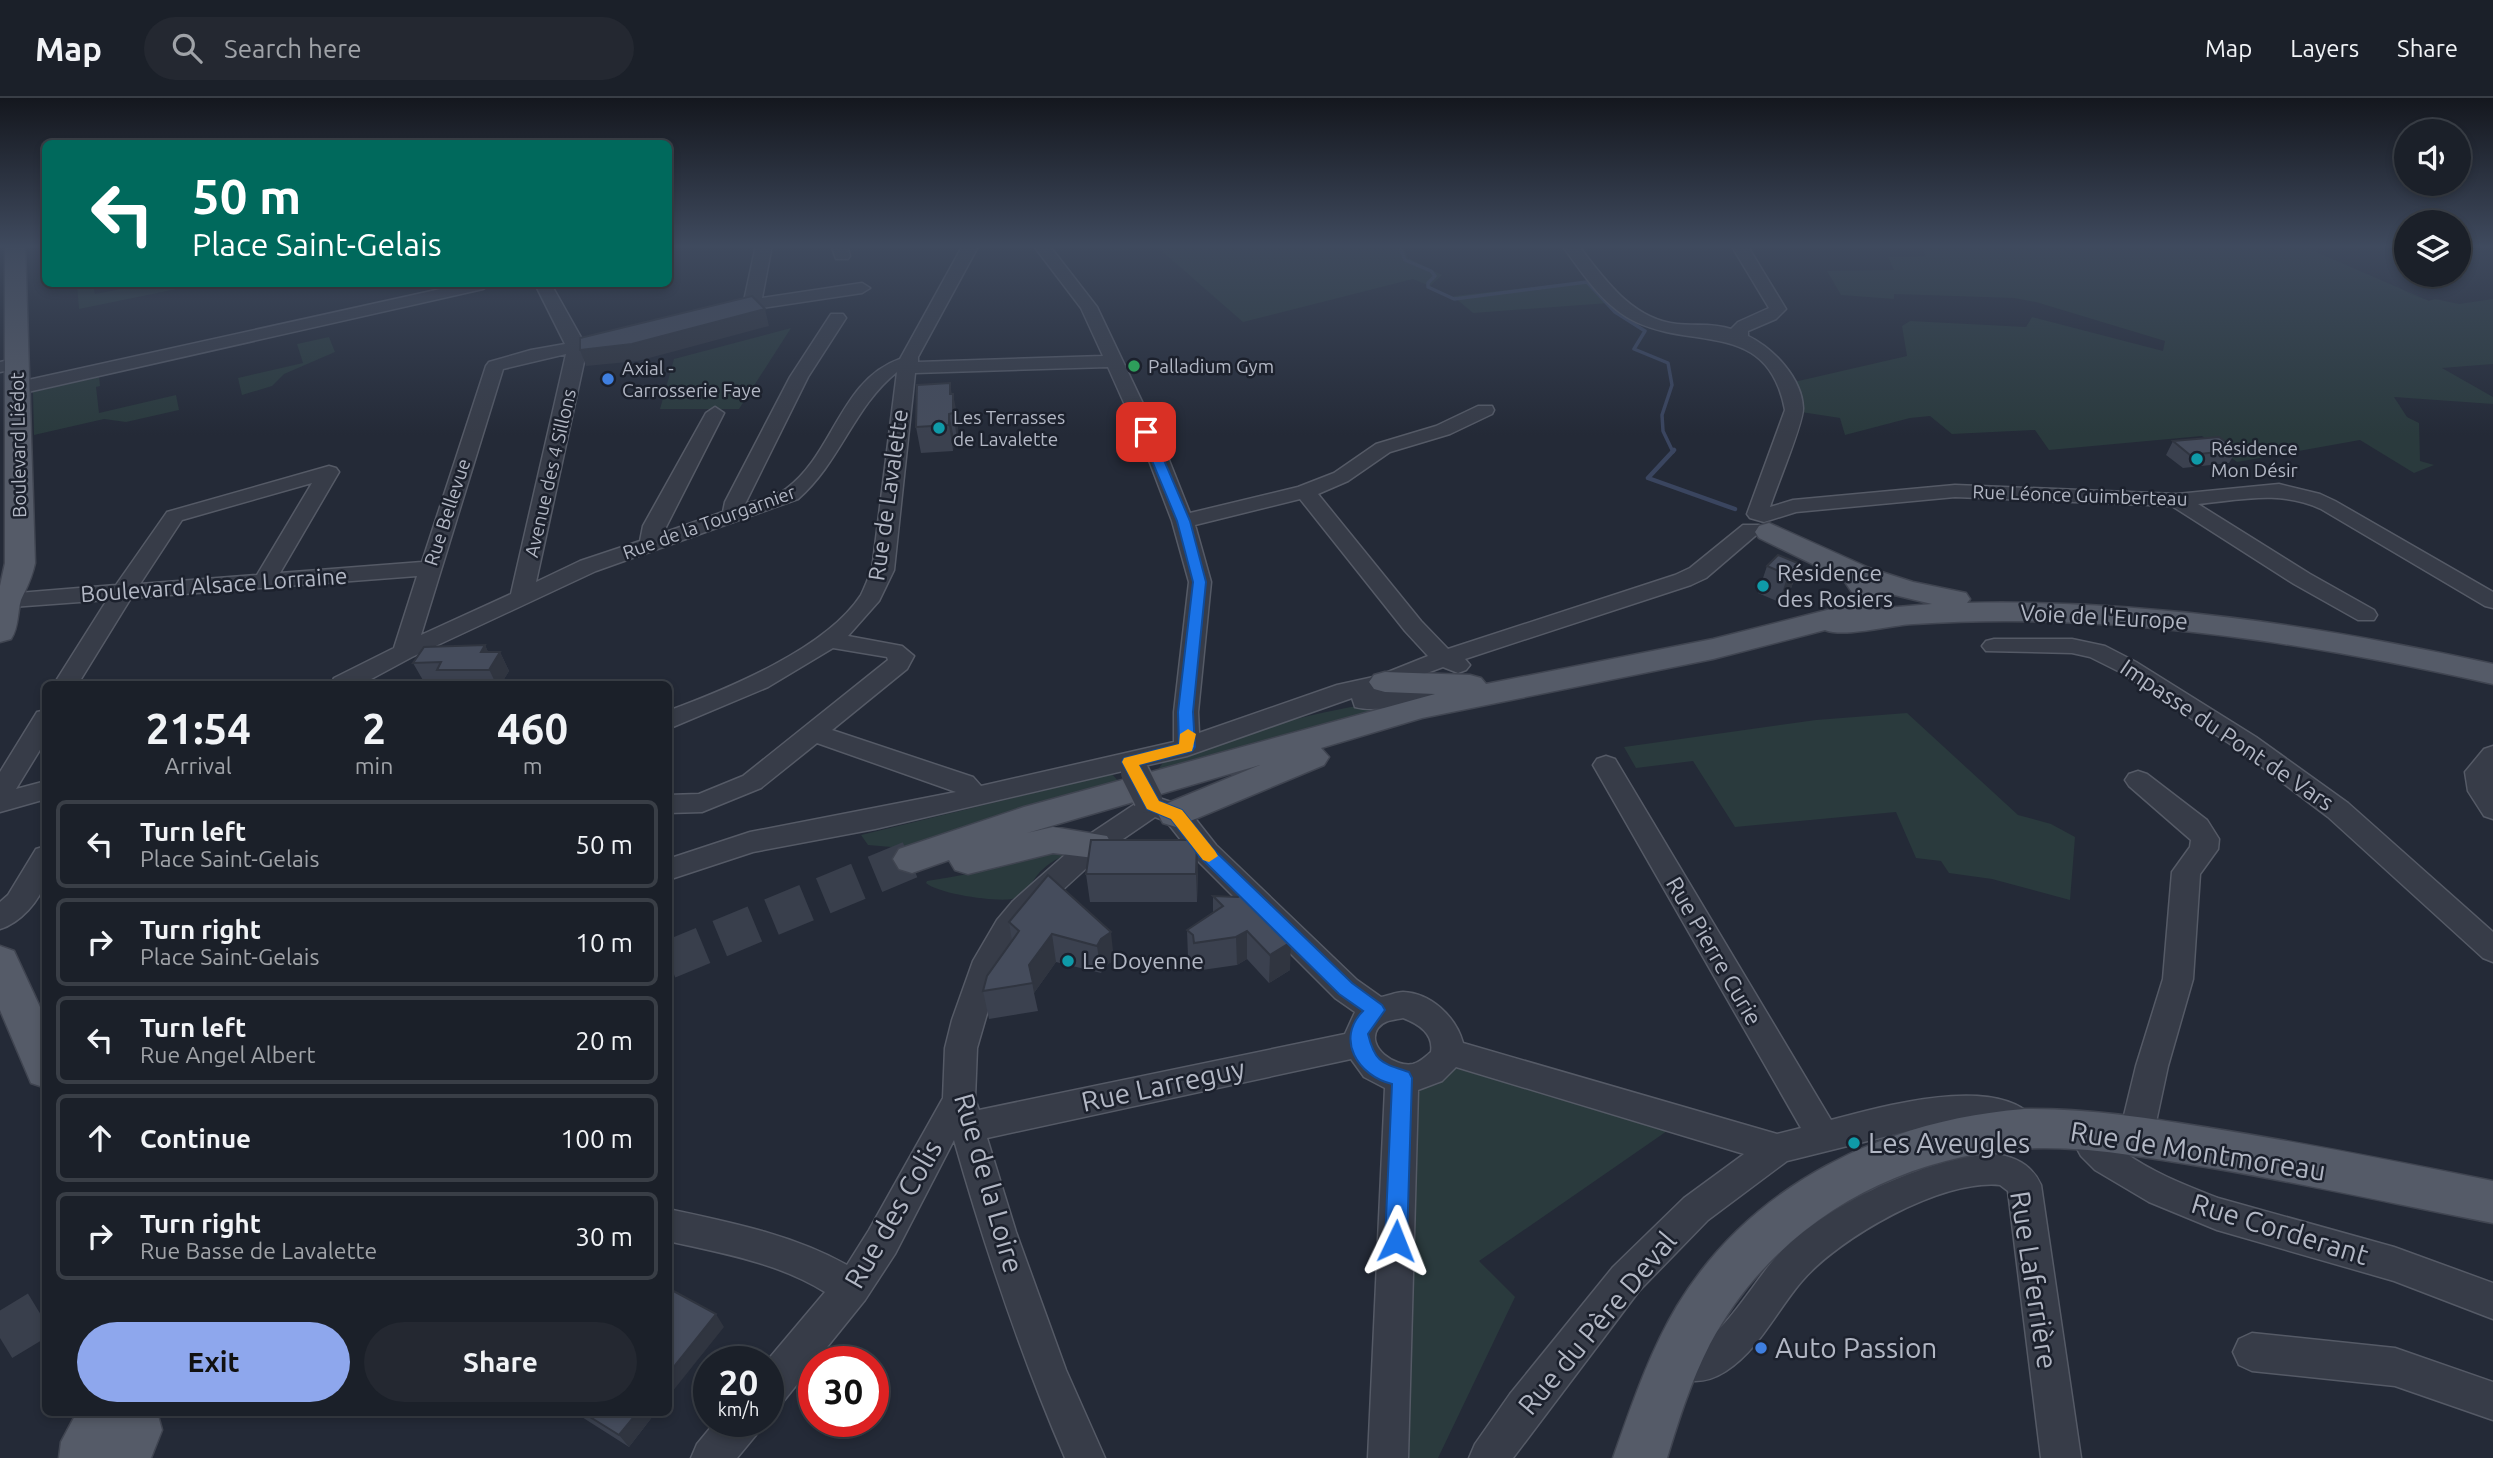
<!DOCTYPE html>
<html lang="en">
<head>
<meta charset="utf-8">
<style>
  body { margin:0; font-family:Ubuntu,sans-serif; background:#242831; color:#f1f3f6; height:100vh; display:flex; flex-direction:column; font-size:26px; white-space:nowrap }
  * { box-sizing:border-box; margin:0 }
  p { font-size:23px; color:#a0a3a8 }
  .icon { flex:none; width:38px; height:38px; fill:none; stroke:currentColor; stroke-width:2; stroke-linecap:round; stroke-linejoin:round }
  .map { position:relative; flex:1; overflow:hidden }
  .panel { position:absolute; left:42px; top:583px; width:630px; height:735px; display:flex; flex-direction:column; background:#1b2029; border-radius:10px; box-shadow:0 4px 10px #0003,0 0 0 2px #393e46 }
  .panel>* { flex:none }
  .banner { position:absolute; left:42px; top:42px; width:630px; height:147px; border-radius:10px; box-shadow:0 4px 10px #0003,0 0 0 2px #393e46; background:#00695c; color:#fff; overflow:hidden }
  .tools { position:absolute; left:2394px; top:21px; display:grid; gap:14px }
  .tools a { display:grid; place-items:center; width:77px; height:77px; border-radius:50%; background:#1b2029; box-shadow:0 4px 10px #0003,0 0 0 2px #393e46; font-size:35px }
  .speed { position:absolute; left:693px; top:1248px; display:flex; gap:14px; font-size:35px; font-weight:700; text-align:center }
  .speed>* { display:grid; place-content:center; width:91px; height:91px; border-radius:50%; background:#1b2029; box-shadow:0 4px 10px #0003,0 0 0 2px #393e46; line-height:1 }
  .speed small { font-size:18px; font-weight:400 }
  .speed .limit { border:10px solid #d22; background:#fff; color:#111 }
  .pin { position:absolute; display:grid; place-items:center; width:60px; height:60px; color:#fff; margin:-30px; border-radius:14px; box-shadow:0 4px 10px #0006 }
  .me { position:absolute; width:77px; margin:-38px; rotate:2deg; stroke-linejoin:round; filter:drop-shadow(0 0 5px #0008) }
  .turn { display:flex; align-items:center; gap:24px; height:147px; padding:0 35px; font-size:32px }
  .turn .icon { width:91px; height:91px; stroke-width:2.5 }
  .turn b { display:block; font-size:49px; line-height:60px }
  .eta { display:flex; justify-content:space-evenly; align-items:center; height:119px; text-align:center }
  .eta b { font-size:42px; font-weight:700; line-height:49px }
  .cta { display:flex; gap:14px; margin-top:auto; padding:14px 35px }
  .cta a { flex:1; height:80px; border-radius:42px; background:#8ea7ed; color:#111; font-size:28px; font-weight:700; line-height:80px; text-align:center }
  .cta a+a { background:#242831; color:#f1f3f6 }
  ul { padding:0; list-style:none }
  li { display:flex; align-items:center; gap:21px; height:88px; margin:0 14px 10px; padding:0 21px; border:4px solid #393e46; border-radius:10px }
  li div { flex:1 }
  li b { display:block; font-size:26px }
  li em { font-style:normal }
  header { display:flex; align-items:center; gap:42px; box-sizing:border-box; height:98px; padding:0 35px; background:#1b2029; border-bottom:2px solid #393e46 }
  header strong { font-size:33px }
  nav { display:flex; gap:38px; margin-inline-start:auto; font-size:24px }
  .search { width:490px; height:63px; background:#242831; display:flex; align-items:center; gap:18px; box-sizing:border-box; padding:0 24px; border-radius:38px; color:#a0a3a8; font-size:26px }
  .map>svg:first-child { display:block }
  .green { fill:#2a3a3d }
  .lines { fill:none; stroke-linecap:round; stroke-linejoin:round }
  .stream-far1 { stroke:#3a455f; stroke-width:3.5 }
  .stream { stroke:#3a455f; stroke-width:4.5 }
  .major-tunnel-far1 { stroke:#393f4c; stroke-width:38; stroke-dasharray:38 18; stroke-linecap:butt }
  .major-tunnel { stroke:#393f4c; stroke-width:47; stroke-dasharray:47 24; stroke-linecap:butt }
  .minor-casing { stroke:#555a66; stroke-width:3 }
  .major-casing { stroke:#404551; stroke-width:3 }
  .minor { fill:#373c48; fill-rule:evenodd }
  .major { fill:#555b68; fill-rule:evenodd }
  .minor-bridge-casing { stroke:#555a66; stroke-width:31; stroke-linecap:butt }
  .minor-bridge { stroke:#373c48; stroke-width:28 }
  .wall { fill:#3b414f }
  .shaded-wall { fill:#303540 }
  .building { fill:#454c5c; stroke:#303540; stroke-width:2 }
  .route { fill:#1a73e8; stroke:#114b97; stroke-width:2 }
  .slow { fill:#f59e0b }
  .leisure-dot { fill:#2e9e5b; stroke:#1c212d; stroke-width:2.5 }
  .shop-dot { fill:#3f7fe0; stroke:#1c212d; stroke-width:2.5 }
  .culture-dot { fill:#0f9aa8; stroke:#1c212d; stroke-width:2.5 }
  .labels { text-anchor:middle; stroke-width:5; stroke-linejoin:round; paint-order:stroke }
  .far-poi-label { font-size:19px; fill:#b2b7c4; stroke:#1c212d; text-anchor:start }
  .far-street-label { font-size:19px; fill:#b2b7c4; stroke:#1c212d }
  .street-label { font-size:23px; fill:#b2b7c4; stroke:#1c212d }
  .poi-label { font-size:23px; fill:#b2b7c4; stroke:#1c212d; text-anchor:start }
  .near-street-label { font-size:28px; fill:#b2b7c4; stroke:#1c212d }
  .near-poi-label { font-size:28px; fill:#b2b7c4; stroke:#1c212d; text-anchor:start }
</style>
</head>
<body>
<header>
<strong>Map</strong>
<div class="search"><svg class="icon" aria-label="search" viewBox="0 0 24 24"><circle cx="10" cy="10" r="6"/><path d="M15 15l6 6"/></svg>Search here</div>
<nav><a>Map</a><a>Layers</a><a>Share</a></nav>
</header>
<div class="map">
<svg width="2493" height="1360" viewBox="0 0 2493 1360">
  <rect width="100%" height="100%" fill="#242a37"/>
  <path class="green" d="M1107,147H1403L1408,160L1442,177L1430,188L1413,181L1243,224L1155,147L1112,154Z
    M1919,147H2311L2307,150L2429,203L2435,201L2459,206L2493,201V266L2442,270L2493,299V306L2394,299L2407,319L2419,325L2420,363L2434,367L2414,375L2360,342L2237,364L2202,338L2049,352L2035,332L1952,336L1930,318L1910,320L1845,337L1840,320L1801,314L1804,304L1794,284L1907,258L1902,228L1910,223L2026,229L2032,219L2163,253L2165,243L2036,204L2014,200L1894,196V201L1841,197L1827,173L1894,172L1888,159L1926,158Z
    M1589,183L1609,205L1473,215L1453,198Z
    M93,186L95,196L147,186H201L79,211L77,187Z
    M791,230L739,311H660L674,261Z
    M329,239L335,254L284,276L272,288L242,297L238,280L303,265L297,246Z
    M99,279L100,288L96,289L99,315L176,297L179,312L126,324L104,321L34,337L33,294Z
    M1377,605L1388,609L1162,675L1159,670L1165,662C1235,638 1303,615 1377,605Z
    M1907,615L2018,717L2051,726L2075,739L2070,802L1992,781L1949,775L1941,763L1916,760L1896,714L1735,729L1693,663L1636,670L1624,649L1816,622Z
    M1112,676L1119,684L903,750L868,747L861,737Z
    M1062,752L1067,756C1049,764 1033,776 1028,795C1023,797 1017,800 1012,801C995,804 939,796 926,785L927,783C973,776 1017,766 1062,752Z
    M1454,970L1646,1024L1667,1033L1479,1163L1515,1199L1438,1360H1399L1413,994L1439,986Z"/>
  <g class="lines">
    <path class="stream-far1" d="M1399,147L1405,162L1431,173L1435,178L1428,185V189L1454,201L1587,184L1615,214L1645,233L1634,251L1668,265L1672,287L1662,317L1663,333L1673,354"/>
    <path class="stream" d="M1674,352L1648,380L1735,411"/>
    <path class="major-tunnel-far1" d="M668,862L912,761"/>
    <path class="major-tunnel" d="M0,1240L46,1212"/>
    <defs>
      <path id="minor" d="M756,147H772L762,200L862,185L870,190L862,195L755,211L725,220L719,219L717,215L719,211L744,203Z
        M831,147H847L850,158L848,161H836Z
        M963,147H979L918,259V264L1103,258L1081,210L1033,147H1049L1097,209L1165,352L1190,415L1298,389L1334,375L1376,346L1436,328L1478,308H1492L1494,312L1492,316L1450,336L1390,354L1348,383L1318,396L1421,523L1448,551L1675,477L1690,470L1743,427H1759L1762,432L1706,480L1691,487L1465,561L1470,567L1466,572L1458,575L1443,569L1379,593L1442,578L1451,580L1454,586L1451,592C1422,599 1385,617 1355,609L1352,600L1187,658L875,731L753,754L668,782V761L750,734L956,694L817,645L761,690L702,714L668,715V697L699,696L743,678L888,562L887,559L833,550L768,589L668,631V613C727,591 826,551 861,497C865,489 868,480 872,472L897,274C854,308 840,365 798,401L596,473L412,559L362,586H331L334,580L394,550L417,478L131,500L78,586H54L107,502L12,509L0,514V498L6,496L116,487L167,414L329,368L336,370L339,374L280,475L422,464L486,268L489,264L531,252L565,246L535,186H551L583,243L613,238L622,243L619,247L583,253L584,264L536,484L580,463L640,443L643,428L706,315L715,309L724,315L663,435L723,414L725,404L790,279L831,216H843L846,220L808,279L745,406C758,402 775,399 786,391C834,356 840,282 900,261ZM566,256L511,496L421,537L503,271ZM1108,269L1145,352L1172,423L1189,484L1174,614V644L981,688L973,679L832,632L907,571L914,558L902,548L848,538L879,503L894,472L915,275ZM312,385L257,477L140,486L182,422ZM1300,401L1405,533L1428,558L1378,578L1337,587L1199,635L1198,614L1211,484L1195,427Z
        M1562,147H1578C1604,180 1631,221 1677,226C1696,228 1713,225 1731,231L1738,224L1769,210L1731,147H1747L1786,211L1776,221L1748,233V238C1773,250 1802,280 1803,310C1804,324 1776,390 1770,409L1793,402L1955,387L2177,396L2279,386L2320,396L2335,403L2493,494V510L2485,508L2321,411C2280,392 2241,402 2198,406L2310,476L2374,512L2377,517L2374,522H2358L2294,486L2172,408L1955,399L1796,414L1764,424L1750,420L1747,416L1785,312C1768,222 1696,252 1636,224C1604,209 1582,175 1562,147Z
        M463,186H491L483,191L19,296L10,290L19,284Z
        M18,260L24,261L27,265L24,269L0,274V264Z
        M1994,541H2072L2105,548L2136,564L2256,639L2348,705L2493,834V864L2483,860L2328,719L2238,651L2120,574L2090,559L2072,555L1986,553L1982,548L1986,543Z
        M46,612V642L16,691L46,683V701L0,714V674L37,614Z
        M2493,648V721L2484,718L2468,693L2465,674L2484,651Z
        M1606,658L1615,661L1831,1022C1881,1009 2012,970 2041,1031L2036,1041L2024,1046L2012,1041L1998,1029H1924L1787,1063L1708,1122L1639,1193L1513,1360H1469L1475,1346L1510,1296L1613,1169L1684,1100L1744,1056L1456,969L1442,983L1418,992L1408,1360H1368L1385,990L1364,979L1351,961L987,1040L1016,1134L1066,1272L1105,1360H1065C1020,1256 985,1150 954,1042L895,1156L865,1202L782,1305L768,1310L766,1264L825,1194C779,1165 722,1155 668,1143V1111C729,1124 791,1136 847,1167L869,1132L943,1000L945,950L952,922L973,863L997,822L1013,803L1084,740L1144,700L1153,698L1186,709L1216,747L1357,882L1381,899C1388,898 1396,894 1403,894C1431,895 1456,919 1463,945L1777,1036L1801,1030L1593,667L1597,661ZM1155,719L1166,723L1196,761L1335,900L1355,914L1345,936L979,1012L975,1001L977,950L1002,864L1017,838L1033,819L1104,754ZM1403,920C1419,926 1434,936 1431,954C1425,959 1420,964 1413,966C1396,970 1365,949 1378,930C1384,922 1394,922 1403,920Z
        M2138,673L2147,676L2207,722L2219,741L2218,751L2200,776L2193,881L2168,968L2153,1038L2148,1048L2136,1053L2124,1048L2119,1038L2136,968L2163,881L2172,774L2190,749L2191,742L2129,688L2125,682L2129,676Z
        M46,748C46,758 48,772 46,782C40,803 20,825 0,831V804L8,797L36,751Z
        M2084,1017C2102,1024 2108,1043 2124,1054C2153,1075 2185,1087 2218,1100L2394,1149L2493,1185V1221L2394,1183L2217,1132L2149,1104L2095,1072L2081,1058L2067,1032L2072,1022Z
        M1993,1056C2015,1058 2032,1067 2041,1087L2081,1360H2041L2008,1093L2000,1087C1941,1081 1839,1140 1802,1183C1777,1212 1758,1253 1726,1273C1704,1287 1687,1285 1665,1275L1659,1262L1665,1249C1682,1241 1689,1249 1701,1245C1721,1238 1756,1183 1771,1165C1816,1111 1923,1060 1993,1056Z
        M2252,1235L2395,1250L2493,1284V1322L2395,1288L2252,1273L2239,1267L2233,1254L2239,1241Z
        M716,1323H762L756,1337L737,1360H691L697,1346Z"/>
      <path id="major" d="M5,147H25L35,465C32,480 27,489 21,502C17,515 19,529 11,541L0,544V488L5,465Z
        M1769,425L1869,470L1913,484L1966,495L1970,501L1967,505C2145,501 2320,528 2493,566V586C2349,554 2205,529 2057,524C2009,522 1961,523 1914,526C1890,527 1845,540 1825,532L1713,561L1422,620L1321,650L1329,659L1324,667L1176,729L1163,725L1158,716L1163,707L1260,667L1027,735L1053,729L1107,738L1112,747L1107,756L1094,760L1053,755L968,776L955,772L949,762L912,775L899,771L893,761L899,751L1024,709L1435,596L1385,594L1374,591L1369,584L1374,577L1385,574L1470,577L1481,580L1486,586L1713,541L1831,511L1848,504L1853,496L1843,481L1759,440L1755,434L1759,428ZM1882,494L1932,506L1874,511L1883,496Z
        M0,848L14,853L46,922V990L31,985L0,912Z
        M2024,1011C2087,1010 2148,1020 2210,1030C2305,1045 2399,1064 2493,1083V1125C2401,1107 2310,1087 2218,1071C2161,1062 2102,1050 2044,1050C1906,1051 1776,1122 1710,1246C1691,1283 1679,1321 1667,1360H1613C1631,1309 1649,1255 1677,1208C1751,1086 1885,1022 2024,1011Z
        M77,1314H157L162,1332L151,1360H59L61,1344Z"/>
    </defs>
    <use href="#minor" class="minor-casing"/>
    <use href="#major" class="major-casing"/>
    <use href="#minor" class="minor"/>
    <use href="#major" class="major"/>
    <defs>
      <path id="minor-bridge" d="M1135,675L1148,701"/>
    </defs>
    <use href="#minor-bridge" class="minor-bridge-casing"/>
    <use href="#minor-bridge" class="minor-bridge"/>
  </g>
  <path class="wall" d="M952,296L958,321L957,341H954L953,353L921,355L916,329Z
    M2173,343L2237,352L2229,365L2183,370L2166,357Z
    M1800,466L1790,493L1779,504L1758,495L1767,468Z
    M485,547L488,554H500L509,573L501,586H444L443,583L424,584L413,565Z
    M1198,770L1197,804H1090L1086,776Z
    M1048,777L1114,862L1104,869L1101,875L1056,864L1034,895L1038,913L989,921L983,893L1012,843L1009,824Z
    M1213,798L1283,836L1290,872L1269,885L1247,861L1237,867L1195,873L1194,865L1188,859L1187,832L1213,814Z
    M574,1314H656L629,1349Z"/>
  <path class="shaded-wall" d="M765,211L769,228L638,263L586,268L580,252Z
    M950,285L953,304V296L958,321L957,341L950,296Z
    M949,316L954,341L953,353L949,327Z
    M1800,466L1790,493L1779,504L1788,477Z
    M485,547L493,565L500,554L509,573L501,586H496L481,554Z
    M1197,742L1198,770L1197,804L1196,776Z
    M1283,823V849L1291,844L1290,872L1269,885L1270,857L1275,828Z
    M1247,833V861L1237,867L1236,839Z
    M1111,834L1114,862L1104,869L1101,875L1097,848L1101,841Z
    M1052,836L1056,864L1034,895L1029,867Z
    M716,1216L724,1229L668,1299V1276Z
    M638,1314H656L629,1349L619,1337Z"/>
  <path class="building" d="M752,198L765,211L632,246L580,252V240Z
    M950,285V296H953V315L949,316V327L916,329L917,287Z
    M2219,339L2237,352L2190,357L2173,343Z
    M1778,457L1800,466L1788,477L1767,468Z
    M485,547L481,554H500L489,572H437L441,564L413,565L424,549Z
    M1091,742H1197L1196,776H1086Z
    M1048,777L1111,834L1101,841L1097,848L1052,836L1029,867L1033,885L983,893L987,878L1019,833L1009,824Z
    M1255,795L1283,823L1275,828L1291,844L1270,857L1247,833L1236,839L1194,845L1193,837L1187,832L1223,808L1213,798L1238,799L1243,796L1247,800Z
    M668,1190L716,1216L668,1276Z
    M582,1314H638L619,1337Z"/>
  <linearGradient id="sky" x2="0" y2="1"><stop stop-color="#14171e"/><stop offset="0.44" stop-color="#3f4a5e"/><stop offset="1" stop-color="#3f4a5e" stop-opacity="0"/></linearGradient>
  <rect width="2493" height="337" fill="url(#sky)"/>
  <path class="route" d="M1146,331L1152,334L1190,423L1206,484L1193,614L1195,649L1192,653L1139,667L1159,703L1182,712L1212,750L1352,885L1382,907L1385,912L1368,936C1375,965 1382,965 1409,974L1412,980L1407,1143L1403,1150L1396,1153L1388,1150L1385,1143L1392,986C1358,978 1335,941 1363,913L1339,896L1200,759L1171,721L1147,711L1122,664L1124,660L1179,646L1178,614L1193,484L1177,423L1140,334Z"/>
  <path class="slow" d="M1188,631L1196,636L1192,653L1139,667L1159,703L1182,712L1215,753L1218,758L1209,764L1203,762L1171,721L1147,711L1122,664L1124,660L1179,646L1180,636Z"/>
  <circle class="leisure-dot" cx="1134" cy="268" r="7"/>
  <g class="shop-dot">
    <circle cx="608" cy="281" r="7"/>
    <circle cx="1761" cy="1250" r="7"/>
  </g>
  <g class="culture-dot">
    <circle cx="939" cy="330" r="7"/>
    <circle cx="2197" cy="361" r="7"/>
    <circle cx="1763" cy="488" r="7"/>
    <circle cx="1068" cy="863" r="7"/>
    <circle cx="1854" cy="1045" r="7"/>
  </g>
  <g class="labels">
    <g class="far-poi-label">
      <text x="1148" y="275">Palladium Gym</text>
      <text x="622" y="277">Axial -<tspan x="622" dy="22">Carrosserie Faye</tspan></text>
      <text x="953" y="326">Les Terrasses<tspan x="953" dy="22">de Lavalette</tspan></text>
      <text x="2211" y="357">Résidence<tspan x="2211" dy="22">Mon Désir</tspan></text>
    </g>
    <g class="far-street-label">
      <text transform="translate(18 347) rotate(-91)" y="7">Boulevard Liédot</text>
      <text transform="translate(550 375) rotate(-77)" y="7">Avenue des 4 Sillons</text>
      <text transform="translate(2080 397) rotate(2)" y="7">Rue Léonce Guimberteau</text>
      <text transform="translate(447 414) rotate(-72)" y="7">Rue Bellevue</text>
      <text transform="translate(709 424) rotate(-20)" y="7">Rue de la Tourgarnier</text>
    </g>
    <g class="street-label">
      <text transform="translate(888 397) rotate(-82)" y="8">Rue de Lavalette</text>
      <text transform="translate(214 487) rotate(-4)" y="8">Boulevard Alsace Lorraine</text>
      <text transform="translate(2104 519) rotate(3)" y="8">Voie de l'Europe</text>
      <text transform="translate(2227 637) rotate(34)" y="8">Impasse du Pont de Vars</text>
      <text transform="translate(1714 853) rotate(60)" y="8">Rue Pierre Curie</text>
    </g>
    <g class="poi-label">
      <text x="1777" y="483">Résidence<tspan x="1777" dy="26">des Rosiers</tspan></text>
      <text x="1082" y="871">Le Doyenne</text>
    </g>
    <g class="near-street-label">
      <text transform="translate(1163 987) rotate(-12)" y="10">Rue Larreguy</text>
      <text transform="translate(2198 1053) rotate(9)" y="10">Rue de Montmoreau</text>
      <text transform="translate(989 1085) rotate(74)" y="10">Rue de la Loire</text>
      <text transform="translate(893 1116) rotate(-60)" y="10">Rue des Colis</text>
      <text transform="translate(2280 1131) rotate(17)" y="10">Rue Corderant</text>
      <text transform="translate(2034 1182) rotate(81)" y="10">Rue Laferrière</text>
      <text transform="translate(1597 1225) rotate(-50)" y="10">Rue du Père Deval</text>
    </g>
    <g class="near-poi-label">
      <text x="1868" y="1055">Les Aveugles</text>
      <text x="1775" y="1260">Auto Passion</text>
    </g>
  </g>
</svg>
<div class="tools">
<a><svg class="icon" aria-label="sound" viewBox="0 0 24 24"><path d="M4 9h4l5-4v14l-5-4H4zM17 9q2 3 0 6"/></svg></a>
<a><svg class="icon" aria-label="layers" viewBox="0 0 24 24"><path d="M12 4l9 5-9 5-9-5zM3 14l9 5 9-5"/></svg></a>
</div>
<div class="speed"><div>20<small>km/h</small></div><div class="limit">30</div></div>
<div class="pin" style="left:1146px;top:334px;background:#d93025"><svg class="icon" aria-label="arrive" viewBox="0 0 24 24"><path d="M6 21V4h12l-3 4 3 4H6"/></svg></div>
<svg class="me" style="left:1396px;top:1143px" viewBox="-20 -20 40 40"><path d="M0-17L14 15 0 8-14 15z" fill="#1a73e8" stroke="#fff" stroke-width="4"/></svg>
<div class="banner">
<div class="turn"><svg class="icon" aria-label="left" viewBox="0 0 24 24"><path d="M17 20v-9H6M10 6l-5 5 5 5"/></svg><div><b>50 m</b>Place Saint-Gelais</div></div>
</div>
<section class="panel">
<div class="eta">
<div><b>21:54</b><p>Arrival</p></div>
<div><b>2</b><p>min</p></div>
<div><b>460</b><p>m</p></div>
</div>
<ul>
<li><svg class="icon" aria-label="left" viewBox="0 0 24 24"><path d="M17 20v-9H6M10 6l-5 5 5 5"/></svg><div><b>Turn left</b><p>Place Saint-Gelais</p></div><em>50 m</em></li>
<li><svg class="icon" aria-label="right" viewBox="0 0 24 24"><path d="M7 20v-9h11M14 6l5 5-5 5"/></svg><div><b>Turn right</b><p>Place Saint-Gelais</p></div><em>10 m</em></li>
<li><svg class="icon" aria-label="left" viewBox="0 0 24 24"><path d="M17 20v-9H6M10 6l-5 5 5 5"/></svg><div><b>Turn left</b><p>Rue Angel Albert</p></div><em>20 m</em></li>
<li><svg class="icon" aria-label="ahead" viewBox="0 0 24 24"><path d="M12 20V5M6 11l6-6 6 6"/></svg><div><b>Continue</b></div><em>100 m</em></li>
<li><svg class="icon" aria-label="right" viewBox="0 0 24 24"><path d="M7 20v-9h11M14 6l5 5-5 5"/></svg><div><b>Turn right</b><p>Rue Basse de Lavalette</p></div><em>30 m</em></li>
</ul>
<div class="cta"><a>Exit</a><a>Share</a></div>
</section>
</div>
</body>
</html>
